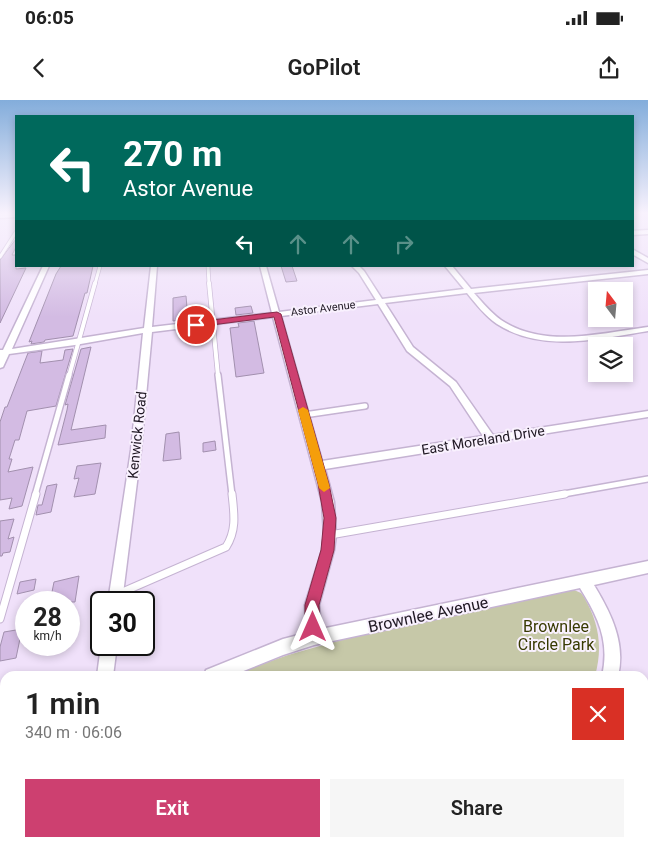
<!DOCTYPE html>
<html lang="en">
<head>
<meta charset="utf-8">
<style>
  body { margin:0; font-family:Roboto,sans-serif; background:#f6f6f6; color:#222; height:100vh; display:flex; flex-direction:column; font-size:19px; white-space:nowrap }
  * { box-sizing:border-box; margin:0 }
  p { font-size:16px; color:#767676 }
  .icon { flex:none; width:28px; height:28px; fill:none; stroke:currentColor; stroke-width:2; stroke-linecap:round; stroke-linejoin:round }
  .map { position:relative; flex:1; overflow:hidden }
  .sheet { position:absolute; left:0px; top:571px; width:649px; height:176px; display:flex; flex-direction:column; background:#fff; border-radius:15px 15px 0 0; box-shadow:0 2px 8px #0003 }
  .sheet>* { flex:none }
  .banner { position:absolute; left:15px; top:15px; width:619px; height:152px; border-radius:0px; box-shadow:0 2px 8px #0003; background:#00695c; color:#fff; overflow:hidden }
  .needle { width:32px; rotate:344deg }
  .buttons { position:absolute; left:588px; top:182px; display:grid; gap:10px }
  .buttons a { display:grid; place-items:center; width:45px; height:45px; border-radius:0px; background:#fff; box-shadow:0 2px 8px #0003; font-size:25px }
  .speed { position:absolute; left:15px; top:491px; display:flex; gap:10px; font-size:25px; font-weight:700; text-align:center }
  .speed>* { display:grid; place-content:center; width:65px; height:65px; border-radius:50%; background:#fff; box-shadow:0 2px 8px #0003; line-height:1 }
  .speed small { font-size:12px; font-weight:400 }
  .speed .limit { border:2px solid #111; border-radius:8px; background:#fff; color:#111 }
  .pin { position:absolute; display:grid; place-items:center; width:42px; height:42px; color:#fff; margin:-21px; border:2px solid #fff; border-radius:50%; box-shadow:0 1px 5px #0007 }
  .me { position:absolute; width:55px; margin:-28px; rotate:0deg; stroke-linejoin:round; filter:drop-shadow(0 0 4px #0008) }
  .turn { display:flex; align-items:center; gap:18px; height:105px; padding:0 25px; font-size:22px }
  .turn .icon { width:65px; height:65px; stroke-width:2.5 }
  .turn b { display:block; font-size:35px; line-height:42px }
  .lanes { display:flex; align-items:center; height:48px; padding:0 25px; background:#0003; justify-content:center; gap:25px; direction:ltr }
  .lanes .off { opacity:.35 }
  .round { display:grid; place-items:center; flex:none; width:52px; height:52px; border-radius:0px; background:#f6f6f6 }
  .overview { display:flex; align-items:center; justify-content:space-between; height:85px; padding:0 25px }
  h1 { font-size:30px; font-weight:600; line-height:38px }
  .primary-button { display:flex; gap:10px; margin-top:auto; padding:10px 25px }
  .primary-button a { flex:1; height:58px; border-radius:0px; background:#cd4070; color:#fff; font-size:20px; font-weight:600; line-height:58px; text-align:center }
  .primary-button a+a { background:#f6f6f6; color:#222 }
  .status { display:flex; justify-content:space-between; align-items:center; height:35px; padding:0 25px; background:#fff; direction:ltr }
  .status svg { height:14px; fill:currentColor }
  header { display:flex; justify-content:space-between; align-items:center; height:65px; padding:0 25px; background:#fff; font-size:22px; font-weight:600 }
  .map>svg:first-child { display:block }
  .green { fill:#c6c8a8 }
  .building { fill:#d3bbe3; stroke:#a290ae }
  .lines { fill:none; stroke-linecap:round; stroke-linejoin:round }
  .service-far3-casing { stroke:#c5b3d2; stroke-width:4.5 }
  .service-far2-casing { stroke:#c5b3d2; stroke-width:5.5 }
  .service-far1-casing { stroke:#c5b3d2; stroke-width:8 }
  .service-casing { stroke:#c5b3d2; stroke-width:9 }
  .minor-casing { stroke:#c5b3d2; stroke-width:3 }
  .service-far3 { stroke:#fff; stroke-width:3 }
  .service-far2 { stroke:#fff; stroke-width:4 }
  .service-far1 { stroke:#fff; stroke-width:5 }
  .service { stroke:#fff; stroke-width:7 }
  .minor { fill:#fff; fill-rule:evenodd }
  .route { fill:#cd4070; stroke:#852a49 }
  .slow { fill:#f59e0b }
  .labels { text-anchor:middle; stroke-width:4; stroke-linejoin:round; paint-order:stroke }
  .far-street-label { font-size:11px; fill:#1e1722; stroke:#f9f1fe }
  .street-label { font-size:14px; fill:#1e1722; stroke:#f9f1fe }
  .near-street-label { font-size:16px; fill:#1e1722; stroke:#f9f1fe }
  .near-park-label { font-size:16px; fill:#383a02; stroke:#f9f1fe }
</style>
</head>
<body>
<div class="status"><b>06:05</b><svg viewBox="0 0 49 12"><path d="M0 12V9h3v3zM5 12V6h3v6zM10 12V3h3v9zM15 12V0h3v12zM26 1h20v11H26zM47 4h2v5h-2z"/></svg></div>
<header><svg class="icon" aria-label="back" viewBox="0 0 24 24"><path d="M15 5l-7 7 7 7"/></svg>GoPilot<svg class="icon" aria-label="share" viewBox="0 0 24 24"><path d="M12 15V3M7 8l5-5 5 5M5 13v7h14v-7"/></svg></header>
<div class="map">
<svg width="648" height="747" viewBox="0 0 648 747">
  <rect width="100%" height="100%" fill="#f0e1fa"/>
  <path class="green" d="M574,490L581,493L584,497C599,523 603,547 595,576H229L288,555L341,540Z
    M95,743V742L182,743L176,747H94Z"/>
  <path class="building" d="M16,139V147L12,155H16V169L26,168L0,223V160Z
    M61,166H93L87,193H85L73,236L45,240L44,242L31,244L32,241L29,242L56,174Z
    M281,166H292L297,181L286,182Z
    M186,196L188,219L173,221V198Z
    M251,206L253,213L236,215L235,208Z
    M254,221L264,273L236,277L230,228L239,227L238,223Z
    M91,247L71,330L106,325L105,338L58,345L67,310L68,304L65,305L81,249Z
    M73,249L56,306L27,311L19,340H15L9,359H12L8,372L33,367L22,406L9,409L12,398L0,400V322L5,307H7L28,253L42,251L40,263L63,260L65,250Z
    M179,332L181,359L163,361L166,334Z
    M215,341L216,350L203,352V343Z
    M101,363L95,394L74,397L79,378L74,379L77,366Z
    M57,384L51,412L36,415L38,405H42L47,386Z
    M14,419L8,439L14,437L10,452L3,453L2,456H0V421Z
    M79,476L75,502H50L54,482Z
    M36,479L34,490L17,494L20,482Z
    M22,529L16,558L0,561V547L4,532Z"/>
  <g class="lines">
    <defs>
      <path id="service-far3" d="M0,157L16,132
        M208,166L209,184
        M95,184L100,166"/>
      <path id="service-far2" d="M209,183L218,276
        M69,276L95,183"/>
      <path id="service-far1" d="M218,275L232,395
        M304,315L365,306
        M35,395L69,275
        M558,395L648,379"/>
      <path id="service" d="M330,435L565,394
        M118,494L226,447C237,430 234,413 232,394
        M0,519L36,394"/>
      <path id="minor" d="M16,113V117L0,118V114Z
        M648,130V134L632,135V131Z
        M632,149L648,158V163L632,154Z
        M43,166H49L12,249L144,228L151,166H157L152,227L272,213L260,166H266L279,212L376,200L359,173L352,166H359L364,171L382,199L464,189L445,166H452L471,189L648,170V174L474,193C482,202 491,213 501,220C544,249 601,233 648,227V231C598,239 542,253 497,224C485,216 476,204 467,193L385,203L413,247L456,282L493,335L648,311V317L325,369L334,402L336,435L334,450L319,505L321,529L648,461V473L594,485C611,513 626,543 618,576H602C610,541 598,517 580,488L314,545L283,555L231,576H204L206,570L283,539L306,533L305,505L322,450L324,435L322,402L273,217L152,232L141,350L122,502H108L131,350L143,233L75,245L9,254L3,267L0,268V250H3ZM378,204L407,251L450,286L483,336L322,361L281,216Z
        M101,545H117L113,576H97Z
        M5,633V651L0,652V634Z
        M72,742H92L91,747H71Z
        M198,742H223L221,747H196Z"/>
    </defs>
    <use href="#service-far3" class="service-far3-casing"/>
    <use href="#service-far2" class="service-far2-casing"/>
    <use href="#service-far1" class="service-far1-casing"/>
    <use href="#service" class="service-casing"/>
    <use href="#minor" class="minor-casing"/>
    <use href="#service-far3" class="service-far3"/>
    <use href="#service-far2" class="service-far2"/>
    <use href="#service-far1" class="service-far1"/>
    <use href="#service" class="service"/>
    <use href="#minor" class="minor"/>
  </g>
  <linearGradient id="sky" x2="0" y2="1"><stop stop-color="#83addb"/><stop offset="0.52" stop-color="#f8f2fd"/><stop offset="1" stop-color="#f8f2fd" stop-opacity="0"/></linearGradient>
  <rect width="648" height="217" fill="url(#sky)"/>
  <path class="route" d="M277,212L281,214L329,384L336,418L334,450L319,505L320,527L318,532L313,534L307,532L305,527V505L321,450L324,418L318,384L274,217L196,227L192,225L196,222Z"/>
  <path class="slow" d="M303,307L308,310L330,388L324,392L319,388L298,310Z"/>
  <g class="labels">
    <g class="far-street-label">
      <text transform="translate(323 208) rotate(-7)" y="4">Astor Avenue</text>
    </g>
    <g class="street-label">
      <text transform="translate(137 335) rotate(-84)" y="5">Kenwick Road</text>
      <text transform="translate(483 340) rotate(-9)" y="5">East Moreland Drive</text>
    </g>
    <g class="near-street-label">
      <text transform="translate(428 514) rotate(-12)" y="6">Brownlee Avenue</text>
    </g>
    <g class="near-park-label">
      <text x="556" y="532">Brownlee<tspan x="556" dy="18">Circle Park</tspan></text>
    </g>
  </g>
</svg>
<div class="buttons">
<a><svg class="needle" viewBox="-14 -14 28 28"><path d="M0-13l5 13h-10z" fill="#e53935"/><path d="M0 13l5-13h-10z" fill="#767676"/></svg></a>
<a><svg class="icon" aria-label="layers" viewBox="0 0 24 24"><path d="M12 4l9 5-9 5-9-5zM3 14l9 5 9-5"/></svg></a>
</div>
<div class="speed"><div>28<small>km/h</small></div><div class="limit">30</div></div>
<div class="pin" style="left:196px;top:225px;background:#d93025"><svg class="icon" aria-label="arrive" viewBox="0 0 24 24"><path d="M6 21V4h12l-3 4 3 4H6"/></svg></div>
<svg class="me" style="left:313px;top:527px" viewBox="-20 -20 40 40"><path d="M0-17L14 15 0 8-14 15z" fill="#cd4070" stroke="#fff" stroke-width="4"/></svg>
<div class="banner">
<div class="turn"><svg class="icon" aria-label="left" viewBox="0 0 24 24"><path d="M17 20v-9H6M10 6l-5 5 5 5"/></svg><div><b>270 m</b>Astor Avenue</div></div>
<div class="lanes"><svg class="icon" aria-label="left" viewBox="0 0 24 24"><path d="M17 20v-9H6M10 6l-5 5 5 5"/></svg><svg class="icon off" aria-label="ahead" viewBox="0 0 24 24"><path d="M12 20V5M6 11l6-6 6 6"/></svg><svg class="icon off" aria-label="ahead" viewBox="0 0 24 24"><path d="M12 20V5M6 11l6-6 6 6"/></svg><svg class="icon off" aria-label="right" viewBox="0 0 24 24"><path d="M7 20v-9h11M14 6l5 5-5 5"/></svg></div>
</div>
<section class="sheet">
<div class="overview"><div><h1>1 min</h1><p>340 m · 06:06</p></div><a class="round" style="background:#d93025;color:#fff"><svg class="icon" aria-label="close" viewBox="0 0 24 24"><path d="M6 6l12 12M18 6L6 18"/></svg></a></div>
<div class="primary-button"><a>Exit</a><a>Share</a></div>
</section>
</div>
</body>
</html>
